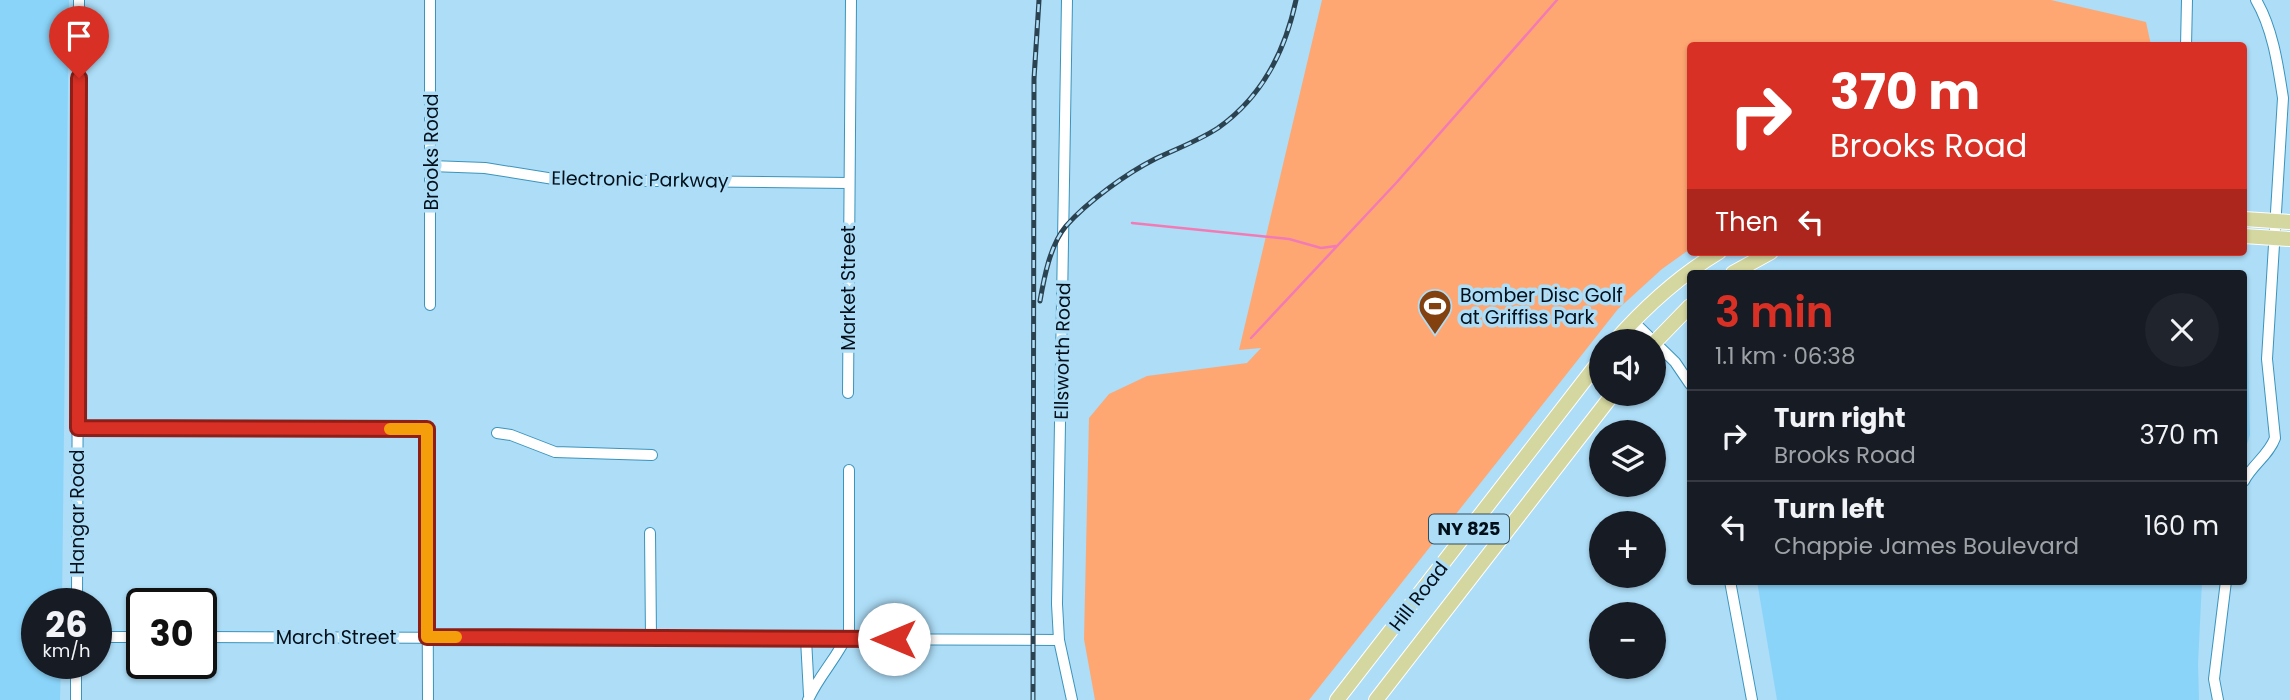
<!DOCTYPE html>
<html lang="en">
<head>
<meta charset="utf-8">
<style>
  body { margin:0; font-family:Poppins,sans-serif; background:#20242c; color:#f1f3f6; height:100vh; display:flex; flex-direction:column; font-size:26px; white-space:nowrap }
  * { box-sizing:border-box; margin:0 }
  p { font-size:23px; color:#9ea1a6 }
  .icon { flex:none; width:38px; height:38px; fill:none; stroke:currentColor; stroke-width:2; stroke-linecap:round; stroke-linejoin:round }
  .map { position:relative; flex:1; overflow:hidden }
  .side { position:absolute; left:1687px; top:270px; width:560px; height:315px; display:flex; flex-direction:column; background:#171b24; border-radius:7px; box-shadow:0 2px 5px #0004 }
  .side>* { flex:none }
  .guide { position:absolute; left:1687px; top:42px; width:560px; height:214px; border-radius:7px; box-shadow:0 2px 5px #0004; background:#d93025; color:#fff; overflow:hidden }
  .controls { position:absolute; left:1589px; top:329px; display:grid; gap:14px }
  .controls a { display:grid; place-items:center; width:77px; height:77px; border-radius:50%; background:#171b24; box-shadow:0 2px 5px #0004; font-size:35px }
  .speed { position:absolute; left:21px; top:588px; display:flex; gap:14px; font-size:35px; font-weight:700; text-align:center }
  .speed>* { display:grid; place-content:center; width:91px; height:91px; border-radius:50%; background:#171b24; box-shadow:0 2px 5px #0004; line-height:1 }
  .speed small { font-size:18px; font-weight:400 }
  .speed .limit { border:4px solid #111; border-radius:10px; background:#fff; color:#111 }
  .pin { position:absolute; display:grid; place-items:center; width:60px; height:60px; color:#fff; margin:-72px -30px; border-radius:50% 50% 50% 0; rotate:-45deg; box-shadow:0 0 7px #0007 }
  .pin .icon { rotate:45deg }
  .me { position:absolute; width:77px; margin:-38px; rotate:270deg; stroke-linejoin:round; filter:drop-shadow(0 0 5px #0008) }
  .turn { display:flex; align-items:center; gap:24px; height:147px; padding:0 28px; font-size:32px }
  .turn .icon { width:91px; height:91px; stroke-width:2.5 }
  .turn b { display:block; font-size:49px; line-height:60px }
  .then { display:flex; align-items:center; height:66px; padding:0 28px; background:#0003; gap:14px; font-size:26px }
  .round { display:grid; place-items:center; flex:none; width:74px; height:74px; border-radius:37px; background:#20242c }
  .overview { display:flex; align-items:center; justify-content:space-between; height:119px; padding:0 28px }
  h1 { font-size:42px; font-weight:600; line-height:52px; color:#d93025 }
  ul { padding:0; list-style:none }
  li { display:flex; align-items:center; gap:21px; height:91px; padding:0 28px; border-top:2px solid #363941 }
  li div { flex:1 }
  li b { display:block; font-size:26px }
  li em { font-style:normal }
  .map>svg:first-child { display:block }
  .built { fill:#8ad4f9 }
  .green { fill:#fea773 }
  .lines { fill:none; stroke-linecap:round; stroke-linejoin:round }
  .stream { stroke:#f27bb5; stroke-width:2.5 }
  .minor-casing { stroke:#3b94bc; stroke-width:12 }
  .major-casing { stroke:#fff; stroke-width:16 }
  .minor { stroke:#fff; stroke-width:10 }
  .major { stroke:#d4d79f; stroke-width:14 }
  .rail-casing { stroke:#2b4251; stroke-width:5 }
  .rail { stroke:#adddf7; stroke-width:2.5; stroke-dasharray:8; stroke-linecap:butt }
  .route-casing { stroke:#8d1f18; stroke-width:18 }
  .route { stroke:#d93025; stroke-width:12 }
  .slow { stroke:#f59e0b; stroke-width:12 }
  .labels { text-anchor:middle; stroke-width:7; stroke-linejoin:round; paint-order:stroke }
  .shield { fill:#adddf7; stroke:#344d5c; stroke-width:2 }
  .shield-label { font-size:18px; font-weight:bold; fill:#000f1a }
  .street-label { font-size:19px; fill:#000f1a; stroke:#adddf7 }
  .poi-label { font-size:19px; fill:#000f1a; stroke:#adddf7; text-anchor:start }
</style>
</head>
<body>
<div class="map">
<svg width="2290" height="700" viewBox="0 0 2290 700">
  <rect width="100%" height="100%" fill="#adddf7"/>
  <path class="built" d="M0,0H69L62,604H37V663H61L60,700H0Z
    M2246,272L2250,435L2244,453V273H1810Z
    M1757,581H2202L2198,664L2199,700H1777Z"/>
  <path class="green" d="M1322,0H2051L2146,22L2151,45L1690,46V249L1662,269L1618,309L1309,700H1095L1084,639L1089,418L1109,394L1147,376L1247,363L1261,348L1239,350Z"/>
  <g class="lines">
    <path class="stream" d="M1132,223L1289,239L1321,248L1336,246
      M1251,338L1397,182L1557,0"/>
    <defs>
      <path id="minor" d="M430,0V305
        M1067,0L1057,604L1059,640L1072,700
        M2186,46L2187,0
        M431,166L485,168L560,180L849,183
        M1633,321L1675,362L1690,384
        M848,393L851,0
        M78,428L427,429L428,700
        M497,433L511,435L555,452L652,455
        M2244,481C2252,465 2269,455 2275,438L2267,359L2283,98C2278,66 2273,29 2256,0
        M650,533L651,638
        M1730,581L1752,700
        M77,604L79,0
        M96,637H142
        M201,637L1059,640
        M806,639L809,695
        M76,700V663
        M808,700C819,675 839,656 849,631V470
        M2218,700L2214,679L2226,581"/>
      <path id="major" d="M2244,219L2290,222
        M2244,236L2290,239
        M1733,273L1771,252
        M1615,341C1646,306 1679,276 1719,252
        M1654,343L1690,306
        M1337,700L1601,359
        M1376,700L1613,394"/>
    </defs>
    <use href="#minor" class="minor-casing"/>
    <use href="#major" class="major-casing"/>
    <use href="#minor" class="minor"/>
    <use href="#major" class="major"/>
    <defs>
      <path id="rail" d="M1040,301C1044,278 1050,245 1066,226C1087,202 1127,173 1155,159C1176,149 1198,141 1218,128C1262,97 1285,52 1296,0
        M1033,700L1034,79L1039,0"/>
    </defs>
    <use href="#rail" class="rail-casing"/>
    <use href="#rail" class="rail"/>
  </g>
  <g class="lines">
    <defs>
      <path id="route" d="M79,78L78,428L427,429V637L894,639"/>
    </defs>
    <use href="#route" class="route-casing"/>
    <use href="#route" class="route"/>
    <path class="slow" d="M390,429H427V637H456"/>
  </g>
  <defs>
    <symbol id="stadium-pin" viewBox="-11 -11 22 30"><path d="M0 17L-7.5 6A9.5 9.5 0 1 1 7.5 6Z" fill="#844110" stroke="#adddf7"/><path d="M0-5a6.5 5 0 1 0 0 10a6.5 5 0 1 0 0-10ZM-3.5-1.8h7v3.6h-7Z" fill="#fff"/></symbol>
  </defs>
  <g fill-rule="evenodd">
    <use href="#stadium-pin" x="1416" y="287" width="38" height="52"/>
  </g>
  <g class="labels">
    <rect class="shield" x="1429" y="514.5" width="80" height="29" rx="5"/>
    <g class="shield-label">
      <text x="1469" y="535">NY 825</text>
    </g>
    <g class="street-label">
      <text transform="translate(431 152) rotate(-90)" y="7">Brooks Road</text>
      <text transform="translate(640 179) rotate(1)" y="7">Electronic Parkway</text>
      <text transform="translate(848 288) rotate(-90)" y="7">Market Street</text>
      <text transform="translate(1062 351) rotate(-89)" y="7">Ellsworth Road</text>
      <text transform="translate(77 512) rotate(-90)" y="7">Hangar Road</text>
      <text transform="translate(1418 596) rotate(-52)" y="7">Hill Road</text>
      <text x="336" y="644">March Street</text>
    </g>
    <g class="poi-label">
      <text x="1460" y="302">Bomber Disc Golf<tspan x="1460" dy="22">at Griffiss Park</tspan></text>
    </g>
  </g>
</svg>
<div class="controls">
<a><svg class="icon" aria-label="sound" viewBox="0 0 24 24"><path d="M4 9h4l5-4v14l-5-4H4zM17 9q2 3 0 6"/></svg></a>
<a><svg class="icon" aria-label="layers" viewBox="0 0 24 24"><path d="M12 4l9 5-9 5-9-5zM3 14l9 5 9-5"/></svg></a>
<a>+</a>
<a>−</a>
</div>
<div class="speed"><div>26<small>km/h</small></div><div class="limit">30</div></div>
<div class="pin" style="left:79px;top:78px;background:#d93025"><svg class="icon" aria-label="arrive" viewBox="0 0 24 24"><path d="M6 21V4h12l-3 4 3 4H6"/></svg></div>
<svg class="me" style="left:894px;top:639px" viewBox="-20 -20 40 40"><circle r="19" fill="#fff"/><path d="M0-13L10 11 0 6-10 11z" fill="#d93025"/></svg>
<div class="guide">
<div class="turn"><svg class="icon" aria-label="right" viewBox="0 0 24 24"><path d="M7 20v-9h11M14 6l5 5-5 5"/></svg><div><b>370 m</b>Brooks Road</div></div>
<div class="then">Then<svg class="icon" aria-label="left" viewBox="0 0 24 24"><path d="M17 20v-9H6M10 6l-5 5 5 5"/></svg></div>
</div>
<section class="side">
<div class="overview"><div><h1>3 min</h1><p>1.1 km · 06:38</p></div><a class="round"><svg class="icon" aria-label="close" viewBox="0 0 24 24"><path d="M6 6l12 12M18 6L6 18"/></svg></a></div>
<ul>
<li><svg class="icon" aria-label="right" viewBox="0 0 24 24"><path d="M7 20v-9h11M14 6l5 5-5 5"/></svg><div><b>Turn right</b><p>Brooks Road</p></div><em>370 m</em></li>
<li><svg class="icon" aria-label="left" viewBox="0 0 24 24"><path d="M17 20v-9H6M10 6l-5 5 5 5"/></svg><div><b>Turn left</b><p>Chappie James Boulevard</p></div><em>160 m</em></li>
</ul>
</section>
</div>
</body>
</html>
